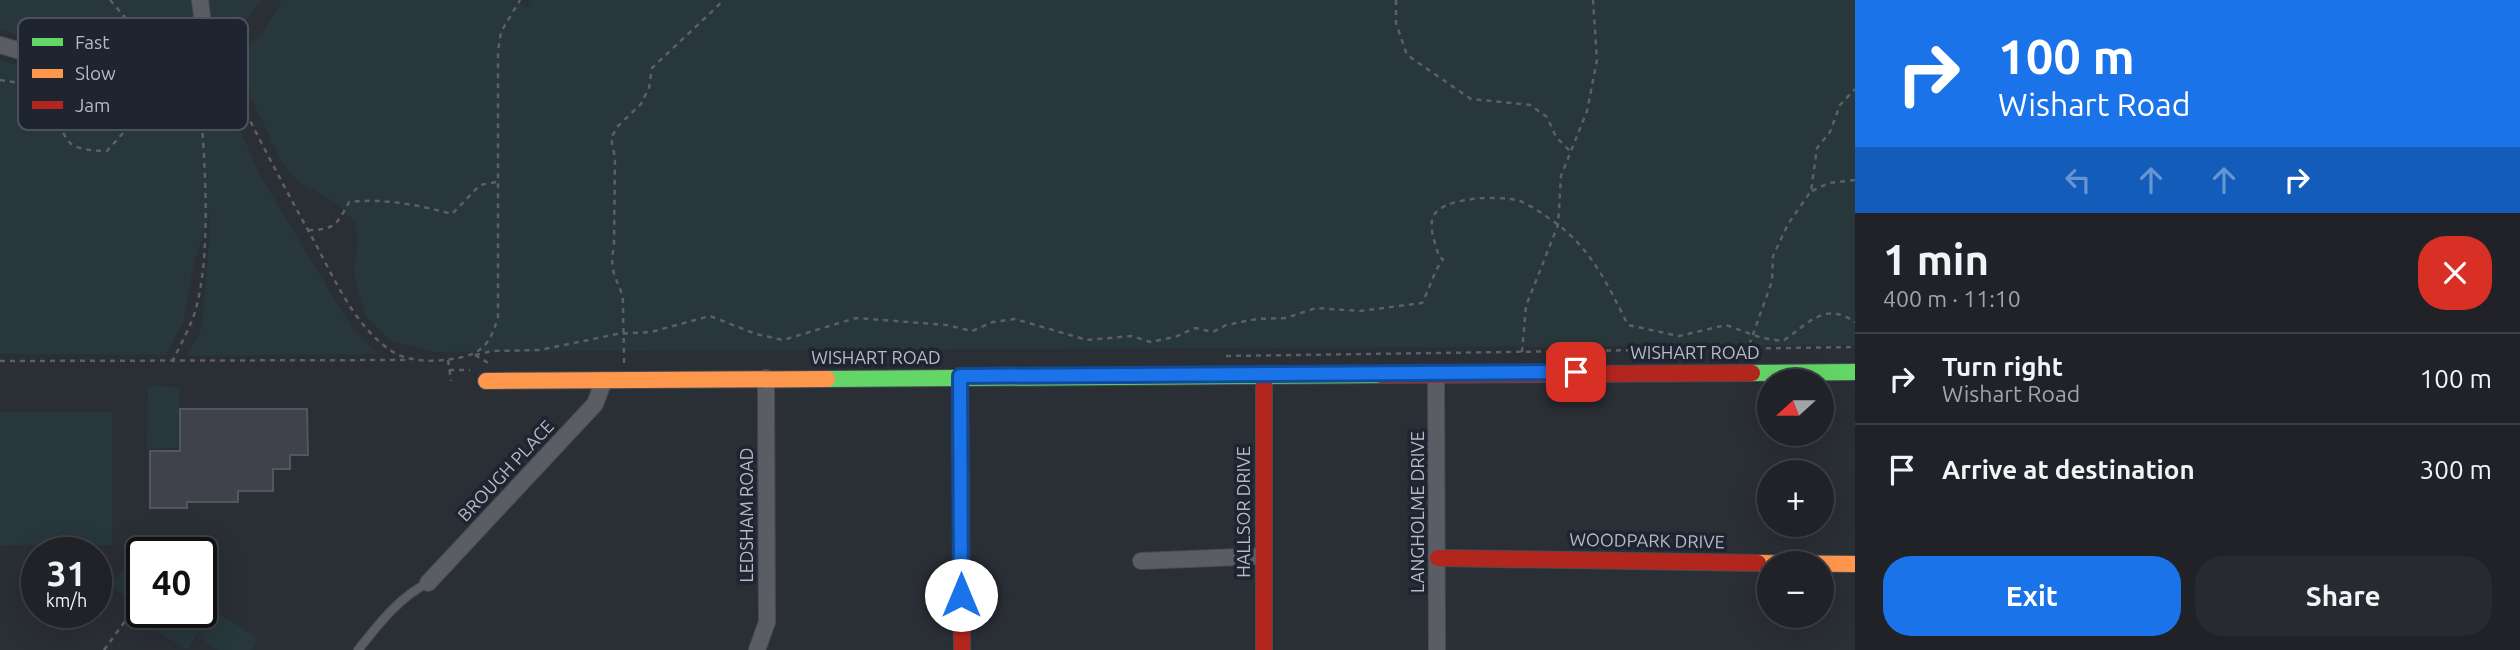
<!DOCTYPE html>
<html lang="en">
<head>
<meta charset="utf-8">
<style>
  body { margin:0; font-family:Ubuntu,sans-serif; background:#282a30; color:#f1f3f6; height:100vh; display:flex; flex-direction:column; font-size:26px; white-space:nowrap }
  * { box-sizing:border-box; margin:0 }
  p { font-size:23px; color:#a2a4a8 }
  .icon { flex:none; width:38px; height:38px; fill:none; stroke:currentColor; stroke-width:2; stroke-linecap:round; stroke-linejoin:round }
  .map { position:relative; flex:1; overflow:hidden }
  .details { display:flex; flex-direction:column; background:#202228; width:665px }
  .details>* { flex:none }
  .top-card { background:#1a73e8; color:#fff; overflow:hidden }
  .needle { width:46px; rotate:249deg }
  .controls { position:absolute; left:1757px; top:369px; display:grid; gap:14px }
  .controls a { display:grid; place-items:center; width:77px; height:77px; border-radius:50%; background:#202228; box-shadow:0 7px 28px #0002,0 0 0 2px #3d3f45; font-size:35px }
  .speed { position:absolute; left:21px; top:537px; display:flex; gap:14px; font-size:35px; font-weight:700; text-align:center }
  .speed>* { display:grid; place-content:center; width:91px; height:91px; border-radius:50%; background:#202228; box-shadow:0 7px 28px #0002,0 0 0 2px #3d3f45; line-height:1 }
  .speed small { font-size:18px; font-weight:400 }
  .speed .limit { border:4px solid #111; border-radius:10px; background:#fff; color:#111 }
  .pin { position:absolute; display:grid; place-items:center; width:60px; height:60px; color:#fff; margin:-30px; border-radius:14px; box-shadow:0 4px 10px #0006 }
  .me { position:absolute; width:77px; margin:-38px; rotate:0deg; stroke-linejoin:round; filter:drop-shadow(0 0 5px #0008) }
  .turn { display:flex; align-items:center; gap:24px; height:147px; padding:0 28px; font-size:32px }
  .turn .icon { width:91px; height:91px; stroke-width:2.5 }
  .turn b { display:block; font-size:49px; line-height:60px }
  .lanes { display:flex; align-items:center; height:66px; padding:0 28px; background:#0003; justify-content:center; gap:35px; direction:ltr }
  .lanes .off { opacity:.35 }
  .round { display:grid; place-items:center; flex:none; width:74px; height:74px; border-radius:28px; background:#282a30 }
  .summary { display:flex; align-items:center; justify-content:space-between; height:119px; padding:0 28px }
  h1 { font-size:42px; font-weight:600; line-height:52px }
  .action { display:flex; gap:14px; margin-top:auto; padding:14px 28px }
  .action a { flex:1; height:80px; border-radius:28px; background:#1a73e8; color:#fff; font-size:28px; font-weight:600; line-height:80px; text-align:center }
  .action a+a { background:#282a30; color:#f1f3f6 }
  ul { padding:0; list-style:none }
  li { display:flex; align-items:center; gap:21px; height:91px; padding:0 28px; border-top:2px solid #3d3f45 }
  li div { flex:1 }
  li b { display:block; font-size:26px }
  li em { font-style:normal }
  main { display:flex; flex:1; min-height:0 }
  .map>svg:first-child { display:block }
  .green { fill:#27373b }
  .building { fill:#3f424a; stroke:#52565d; stroke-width:2 }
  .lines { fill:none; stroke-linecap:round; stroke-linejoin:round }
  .lane-casing { stroke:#484b52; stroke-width:10 }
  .street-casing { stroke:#484b52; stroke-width:18 }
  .fast-casing { stroke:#484b52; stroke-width:18 }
  .slow-casing { stroke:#484b52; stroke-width:18 }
  .jam-casing { stroke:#484b52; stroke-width:18 }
  .path { stroke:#5c6066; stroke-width:2.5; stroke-dasharray:5 5; stroke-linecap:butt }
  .lane { stroke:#5a5d64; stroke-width:8 }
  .street { stroke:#5a5d64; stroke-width:16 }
  .fast { stroke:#63d668; stroke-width:16 }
  .slow { stroke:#ff974d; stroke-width:16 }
  .jam { stroke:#b3261e; stroke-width:16 }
  .route-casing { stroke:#114b97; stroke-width:18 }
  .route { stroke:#1a73e8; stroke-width:12 }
  .labels { text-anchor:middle; stroke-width:7; stroke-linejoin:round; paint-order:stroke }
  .street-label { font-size:18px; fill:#b5bac6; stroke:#1e2430 }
  .key { fill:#1e2430; stroke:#4b515d; stroke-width:2 }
  .key-label { font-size:19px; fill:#b5bac6 }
</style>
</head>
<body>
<main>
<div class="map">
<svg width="1855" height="650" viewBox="0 0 1855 650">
  <rect width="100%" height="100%" fill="#2a2e35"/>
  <path class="green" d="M0,0H262L242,26L215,45L168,58L100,59L0,30Z
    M282,0H516L527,7L530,0H1855V345L433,352L391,341L365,315L354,273L358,240L355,223L336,203L299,182L281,161L236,65L234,54L261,37Z
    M0,61L94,84L170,79L210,84L224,93L260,175L354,331L378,354L187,356L202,327L211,212L194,262L184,320L166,355L0,354Z
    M148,386L179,387V448L147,449Z
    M0,412H112V545H0Z
    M137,549L143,553L142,596L136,604L111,586Z
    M215,611L259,639L252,650H218L198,637Z
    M142,612L185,613L203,624L187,650L138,619Z"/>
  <path class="building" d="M180,409H307L308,455H290V469H273V491H238V502H187V508H150V451H180Z"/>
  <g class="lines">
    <defs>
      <path id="lane" d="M358,650C378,625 399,597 428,583"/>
      <path id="street" d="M0,45L102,75L171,68L195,50L202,16L200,0
        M1436,374L1437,650
        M1141,561L1263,556
        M428,583L595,404L604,380
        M757,650L767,622L766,378"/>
      <path id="fast" d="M1752,373L1855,372
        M827,379L1381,375"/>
      <path id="slow" d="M486,381L827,379
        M1758,563L1855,564"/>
      <path id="jam" d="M1264,375V650
        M1381,375L1752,373
        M960,376L962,650
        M1438,558L1758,563"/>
    </defs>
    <use href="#lane" class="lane-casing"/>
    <use href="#street" class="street-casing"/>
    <use href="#fast" class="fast-casing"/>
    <use href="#slow" class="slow-casing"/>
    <use href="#jam" class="jam-casing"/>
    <path class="path" d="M110,0L130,23L179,44
      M1396,0V23L1407,55L1471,99L1530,105L1547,117L1556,137L1571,152
      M206,58L225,70C253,128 283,185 314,241C334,278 354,325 390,350C407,362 432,362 452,359C481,355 490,345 498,317V51L501,32L520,0
      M0,80L33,85C39,93 45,100 50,108C71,140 59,150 107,151L124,132L197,77
      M1812,191L1829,183L1855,180
      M308,230C334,230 337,225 349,202C383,198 419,205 452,214L480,185L496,182
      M1522,352L1526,306L1558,225L1561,176L1587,111L1597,60L1593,0
      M1746,354L1772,281L1773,256L1788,224L1811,191L1817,148L1830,132L1840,105L1855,89
      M475,355L492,351L540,350L617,334L651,332L710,316L756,334L783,340L856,318L947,325L972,331L993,322L1015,319L1087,340L1132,336L1150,342L1175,337L1195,328L1213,332L1226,325L1257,319L1286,318L1316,308L1360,311L1422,303C1430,288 1433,273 1443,259L1439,257C1436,245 1430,232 1432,220C1436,196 1502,195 1520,201C1532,206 1546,216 1557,224C1593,251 1608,286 1628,325L1679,336L1726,325L1762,338L1783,341C1809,323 1825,301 1855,322
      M475,355L490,364
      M1226,356L1855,347
      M448,360L451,381
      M0,361L408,360
      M172,362C179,348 187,333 193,318C215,255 203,135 197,67
      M624,363C624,342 623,322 623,302C622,283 607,275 614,247L615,158L611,138L618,126L641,104L649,88L652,68L724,0
      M449,370H470
      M104,650L142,598"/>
    <use href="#lane" class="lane"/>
    <use href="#street" class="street"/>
    <use href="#fast" class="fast"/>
    <use href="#slow" class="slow"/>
    <use href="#jam" class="jam"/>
  </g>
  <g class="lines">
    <defs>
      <path id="route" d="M961,595L960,376L1576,372"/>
    </defs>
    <use href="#route" class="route-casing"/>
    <use href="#route" class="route"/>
  </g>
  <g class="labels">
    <g class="street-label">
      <text x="1695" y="359">WISHART ROAD</text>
      <text x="876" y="364">WISHART ROAD</text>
      <text transform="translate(506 471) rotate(-47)" y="6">BROUGH PLACE</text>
      <text transform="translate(1244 512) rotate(-90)" y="6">HALLSOR DRIVE</text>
      <text transform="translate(1418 512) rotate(-90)" y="6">LANGHOLME DRIVE</text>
      <text transform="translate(747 515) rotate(-90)" y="6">LEDSHAM ROAD</text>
      <text transform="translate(1647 541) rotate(1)" y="6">WOODPARK DRIVE</text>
    </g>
  </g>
  <rect x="18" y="18" width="230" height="112" rx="10" class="key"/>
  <rect x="32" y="38" width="31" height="8" fill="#63d668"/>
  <rect x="32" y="69" width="31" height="9" fill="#ff974d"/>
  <rect x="32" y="101" width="31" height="8" fill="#b3261e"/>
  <g class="key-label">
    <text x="75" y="49">Fast</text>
    <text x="75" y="80">Slow</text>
    <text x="75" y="112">Jam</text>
  </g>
</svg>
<div class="controls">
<a><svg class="needle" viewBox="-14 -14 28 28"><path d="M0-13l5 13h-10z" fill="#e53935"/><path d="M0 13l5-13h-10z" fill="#a2a4a8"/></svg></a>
<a>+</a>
<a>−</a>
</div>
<div class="speed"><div>31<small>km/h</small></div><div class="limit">40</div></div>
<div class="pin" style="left:1576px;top:372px;background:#d93025"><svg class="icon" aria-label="arrive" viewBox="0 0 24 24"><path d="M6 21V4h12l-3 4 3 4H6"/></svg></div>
<svg class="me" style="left:961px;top:595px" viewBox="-20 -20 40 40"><circle r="19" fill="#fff"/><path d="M0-13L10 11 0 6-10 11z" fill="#1a73e8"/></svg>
</div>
<section class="details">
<div class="top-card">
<div class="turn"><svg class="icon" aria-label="right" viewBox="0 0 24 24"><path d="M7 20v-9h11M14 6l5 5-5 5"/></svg><div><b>100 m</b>Wishart Road</div></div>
<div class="lanes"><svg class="icon off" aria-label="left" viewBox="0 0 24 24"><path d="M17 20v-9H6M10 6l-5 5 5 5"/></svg><svg class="icon off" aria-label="ahead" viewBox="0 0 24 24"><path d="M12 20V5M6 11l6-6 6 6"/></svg><svg class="icon off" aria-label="ahead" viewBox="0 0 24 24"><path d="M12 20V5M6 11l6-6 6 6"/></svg><svg class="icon" aria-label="right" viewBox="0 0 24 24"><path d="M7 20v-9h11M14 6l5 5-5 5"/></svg></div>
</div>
<div class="summary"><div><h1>1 min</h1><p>400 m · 11:10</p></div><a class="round" style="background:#d93025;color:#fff"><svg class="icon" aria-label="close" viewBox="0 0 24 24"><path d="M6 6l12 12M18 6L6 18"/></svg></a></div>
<ul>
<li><svg class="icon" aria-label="right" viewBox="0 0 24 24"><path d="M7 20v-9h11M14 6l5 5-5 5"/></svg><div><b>Turn right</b><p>Wishart Road</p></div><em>100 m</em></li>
<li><svg class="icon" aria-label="arrive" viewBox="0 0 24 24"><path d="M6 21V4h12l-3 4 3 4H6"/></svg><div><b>Arrive at destination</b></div><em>300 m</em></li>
</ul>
<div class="action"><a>Exit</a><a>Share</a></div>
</section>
</main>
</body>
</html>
